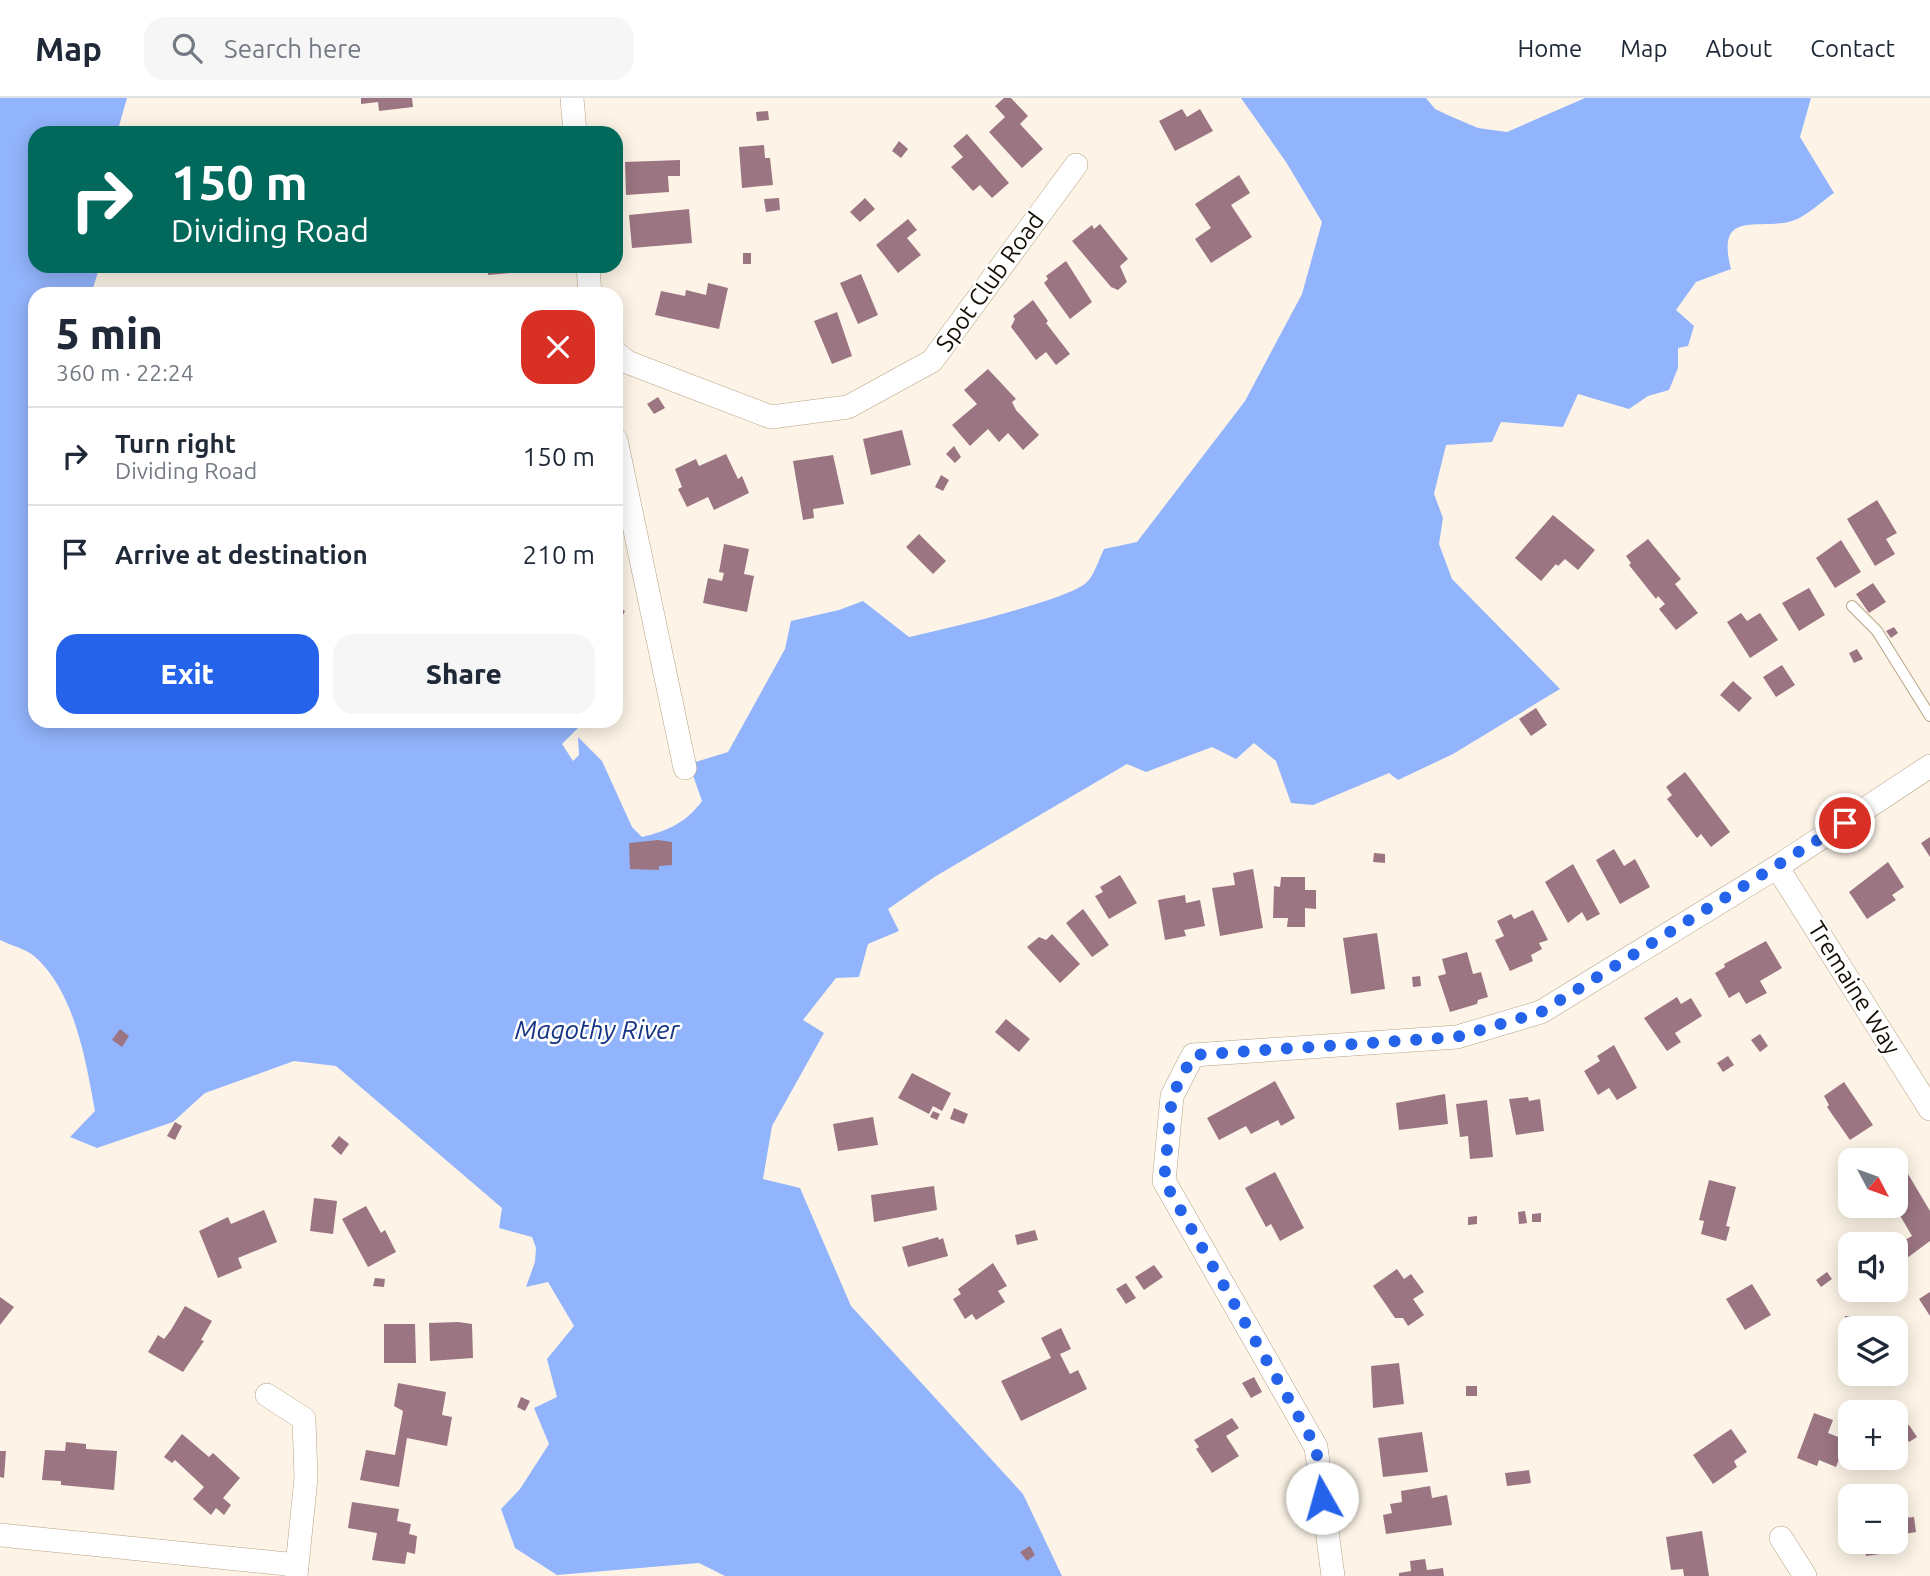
<!DOCTYPE html>
<html lang="en">
<head>
<meta charset="utf-8">
<style>
  body { margin:0; font-family:Ubuntu,sans-serif; background:#f6f6f7; color:#1f2937; height:100vh; display:flex; flex-direction:column; font-size:26px; white-space:nowrap }
  * { box-sizing:border-box; margin:0 }
  p { font-size:23px; color:#747a83 }
  .icon { flex:none; width:38px; height:38px; fill:none; stroke:currentColor; stroke-width:2; stroke-linecap:round; stroke-linejoin:round }
  .map { position:relative; flex:1; overflow:hidden }
  .sheet { position:absolute; left:28px; top:189px; width:595px; height:441px; display:flex; flex-direction:column; background:#fff; border-radius:21px; box-shadow:0 4px 18px #0003 }
  .sheet>* { flex:none }
  .hud { position:absolute; left:28px; top:28px; width:595px; height:147px; border-radius:21px; box-shadow:0 4px 18px #0003; background:#00695c; color:#fff; overflow:hidden }
  .needle { width:46px; rotate:131deg }
  .buttons { position:absolute; left:1838px; top:1050px; display:grid; gap:14px }
  .buttons a { display:grid; place-items:center; width:70px; height:70px; border-radius:14px; background:#fff; box-shadow:0 4px 18px #0003; font-size:35px }
  .pin { position:absolute; display:grid; place-items:center; width:60px; height:60px; color:#fff; margin:-30px; border:4px solid #fff; border-radius:50%; box-shadow:0 2px 7px #0007 }
  .me { position:absolute; width:77px; margin:-38px; rotate:353deg; stroke-linejoin:round; filter:drop-shadow(0 0 5px #0008) }
  .turn { display:flex; align-items:center; gap:24px; height:147px; padding:0 28px; font-size:32px }
  .turn .icon { width:91px; height:91px; stroke-width:2.5 }
  .turn b { display:block; font-size:49px; line-height:60px }
  .round { display:grid; place-items:center; flex:none; width:74px; height:74px; border-radius:21px; background:#f6f6f7 }
  .overview { display:flex; align-items:center; justify-content:space-between; height:119px; padding:0 28px }
  h1 { font-size:42px; font-weight:800; line-height:52px }
  .primary-button { display:flex; gap:14px; margin-top:auto; padding:14px 28px }
  .primary-button a { flex:1; height:80px; border-radius:21px; background:#2563eb; color:#fff; font-size:28px; font-weight:800; line-height:80px; text-align:center }
  .primary-button a+a { background:#f6f6f7; color:#1f2937 }
  ul { padding:0; list-style:none }
  li { display:flex; align-items:center; gap:21px; height:98px; padding:0 28px; border-top:2px solid #e0e1e3 }
  li div { flex:1 }
  li b { display:block; font-size:26px }
  li em { font-style:normal }
  header { display:flex; align-items:center; gap:42px; box-sizing:border-box; height:98px; padding:0 35px; background:#fff; border-bottom:2px solid #e0e1e3 }
  header strong { font-size:33px }
  nav { display:flex; gap:38px; margin-inline-start:auto; font-size:24px }
  .search { width:490px; height:63px; background:#f6f6f7; display:flex; align-items:center; gap:18px; box-sizing:border-box; padding:0 24px; border-radius:21px; color:#747a83; font-size:26px }
  .map>svg:first-child { display:block }
  .water { fill:#92b4fc }
  .building { fill:#9b7582 }
  .lines { fill:none; stroke-linecap:round; stroke-linejoin:round }
  .service-casing { stroke:#b7a283; stroke-width:12 }
  .minor-casing { stroke:#b7a283; stroke-width:24 }
  .service { stroke:#fff; stroke-width:10 }
  .minor { stroke:#fff; stroke-width:23 }
  .route { stroke:#2563eb; stroke-width:12; stroke-dasharray:0 21.6 }
  .labels { text-anchor:middle; stroke-width:5; stroke-linejoin:round; paint-order:stroke }
  .street-label { font-size:24px; fill:#150e04; stroke:#fff }
  .water-label { font-size:26px; font-style:italic; fill:#163485; stroke:#fff }
</style>
</head>
<body>
<header>
<strong>Map</strong>
<div class="search"><svg class="icon" aria-label="search" viewBox="0 0 24 24"><circle cx="10" cy="10" r="6"/><path d="M15 15l6 6"/></svg>Search here</div>
<nav><a>Home</a><a>Map</a><a>About</a><a>Contact</a></nav>
</header>
<div class="map">
<svg width="1930" height="1478" viewBox="0 0 1930 1478">
  <rect width="100%" height="100%" fill="#fdf4e7"/>
  <path class="water" d="M0,0H127L117,35H35V168H100L91,196H35V623H581L582,626L562,646L573,663L579,657L578,639L602,663L632,729L642,739C667,733 686,725 702,703L689,666L728,654L785,551L791,523L839,512L863,503L909,539C941,532 1065,503 1086,485C1094,478 1099,461 1104,451L1137,444L1245,303L1302,196L1322,124L1286,64L1241,0H1426L1435,11L1450,18L1478,30L1507,34L1585,0H1811L1800,39L1834,95C1822,103 1806,119 1792,123C1759,133 1715,110 1731,171L1696,184L1676,212L1694,228L1688,248L1678,250V270L1669,292L1648,298L1629,311L1578,296L1563,329L1501,324L1492,344L1446,347L1434,396L1443,420L1439,446L1452,481L1560,591L1453,656L1398,682L1389,675L1313,707L1291,705L1276,663L1254,645L1236,661L1212,649L1146,674L1127,666L936,778L888,811L899,833L868,846L859,879L836,880L803,922L824,935L772,1028L763,1081L800,1090L851,1208L1023,1396L1062,1478H725L699,1465L557,1477L515,1450L501,1411L520,1391L549,1346L534,1310L557,1299L547,1261L574,1228L548,1184L526,1189L535,1164L536,1150L532,1139L499,1130L502,1110L336,968L294,963L205,995L173,1024L97,1050L70,1039L95,1013C86,964 75,893 34,858C26,851 10,847 0,842Z"/>
  <path class="building" d="M361,0H412L413,9L379,13L378,4L361,6Z
    M1004,0H1011L1028,18L1020,26L1043,51L1022,70L989,34L1005,19L995,8Z
    M1182,11L1187,19L1200,11L1213,33L1175,53L1159,23Z
    M768,13L769,22L757,23L756,14Z
    M967,36L1009,85L992,100L980,87L973,93L951,69L963,59L953,48Z
    M899,43L908,51L901,60L892,53Z
    M764,47L765,60H770L773,87L742,90L739,49Z
    M680,62V78H668L669,94L626,97L625,64Z
    M1239,77L1250,95L1231,107L1252,139L1211,165L1195,141L1211,130L1195,106Z
    M779,100L780,112L766,114L764,101Z
    M865,100L875,111L860,124L850,114Z
    M689,111L692,145L632,150L629,117Z
    M908,121L917,132L907,140L921,157L898,175L876,147Z
    M1100,126L1128,161L1120,168L1127,184L1118,192L1111,189L1072,143L1092,127L1094,131Z
    M743,155H751V166H743Z
    M1066,163L1092,204L1070,221L1044,185L1048,181L1046,178Z
    M487,168H519L520,174L488,177Z
    M861,176L878,217L858,226L840,185Z
    M708,185L728,190L719,231L655,217L661,193L685,198L686,192L706,197Z
    M1033,202L1048,223L1046,225L1070,256L1056,267L1046,254L1036,262L1011,229L1015,221L1013,218Z
    M837,214L852,258L832,266L814,223Z
    M988,271L1016,301L1012,304L1016,312L1039,337L1023,352L1008,335L999,344L988,331L970,348L952,327L977,306L964,292Z
    M658,299L665,310L654,316L647,306Z
    M902,332L911,367L871,377L863,341Z
    M954,348L961,359L955,365L946,356Z
    M726,356L738,381L742,378L749,395L714,412L708,399L687,409L678,391L682,389L675,371L696,361L699,368Z
    M833,357L844,406L813,411L814,420L803,422L793,363Z
    M941,377L949,382L943,393L935,389Z
    M1877,402L1897,435L1886,441L1895,456L1875,468L1847,421Z
    M1553,417L1595,452L1578,472L1565,461L1558,468L1556,466L1541,483L1515,460Z
    M919,436L946,463L933,476L906,449Z
    M1648,441L1681,481L1675,486L1698,515L1676,532L1659,511L1665,506L1658,498L1656,501L1629,467L1631,465L1626,458Z
    M1841,442L1861,474L1835,490L1816,460Z
    M724,446L749,451L744,476L754,478L747,514L703,505L708,480L722,483L724,475L719,474Z
    M1873,485L1886,504L1869,515L1856,496Z
    M1809,490L1825,517L1799,533L1782,505Z
    M616,508L625,513L616,530Z
    M1741,515L1747,523L1760,515L1778,542L1750,560L1727,524Z
    M1894,529L1898,535L1891,540L1886,533Z
    M1857,551L1863,561L1854,565L1849,555Z
    M1782,567L1795,587L1776,599L1763,579Z
    M1733,583L1752,600L1739,614L1720,597Z
    M1536,610L1547,627L1531,638L1519,621Z
    M1685,674L1730,734L1711,749L1701,736L1697,740L1667,701L1672,697L1666,689Z
    M1930,739V759L1921,745Z
    M658,742L672,744V767L659,768V772L630,771L629,745Z
    M1614,751L1624,768L1635,761L1650,789L1620,806L1596,762Z
    M1374,755L1385,756V765L1373,764Z
    M1888,764L1904,789L1892,797L1896,802L1867,821L1849,794Z
    M1573,766L1600,816L1587,823L1582,814L1568,825L1545,784Z
    M1253,771L1263,830L1220,838L1212,790L1235,787L1233,775Z
    M1120,777L1137,805L1109,821L1095,798L1103,794L1100,789Z
    M1281,779H1305V792H1316V811L1305,810V829H1287L1288,820H1273L1274,788L1280,789Z
    M1185,797L1186,805L1200,802L1205,828L1184,832L1186,838L1165,842L1158,802Z
    M1083,811L1109,847L1092,859L1066,825Z
    M1533,812L1548,842L1539,845L1542,851L1531,857L1533,863L1510,873L1495,842L1504,838L1497,823L1511,816L1514,821Z
    M1377,835L1385,891L1351,896L1343,840Z
    M1052,836L1080,866L1060,885L1027,849L1039,839L1046,842Z
    M1766,843L1782,870L1760,883L1767,895L1746,906L1739,894L1729,900L1715,875L1725,869L1724,866Z
    M1467,854L1473,876L1481,874L1488,899L1478,902L1477,906L1450,914L1438,878L1446,876L1442,861Z
    M1420,878L1421,888L1413,889L1412,879Z
    M1677,899L1681,906L1691,900L1702,918L1675,935L1681,944L1667,953L1644,920Z
    M1006,921L1030,941L1019,954L995,934Z
    M120,931L129,938L122,949L112,942Z
    M1760,936L1768,948L1760,954L1751,942Z
    M1614,947L1637,990L1617,1002L1609,990L1598,997L1584,973L1600,963L1597,958Z
    M1728,958L1734,967L1723,974L1717,965Z
    M912,975L951,995L942,1013L933,1008L929,1016L898,1000Z
    M1275,983L1295,1020L1281,1028L1278,1022L1251,1036L1246,1028L1219,1042L1207,1020Z
    M1844,984L1873,1027L1850,1042L1827,1009L1829,1007L1824,998Z
    M1445,996L1448,1026L1399,1032L1396,1005Z
    M1528,999L1529,1003L1540,1001L1544,1033L1516,1037L1509,1001Z
    M1487,1002L1493,1059L1470,1061L1468,1038L1460,1039L1456,1006Z
    M954,1010L968,1016L964,1026L950,1021Z
    M933,1013L940,1016L937,1022L930,1019Z
    M873,1019L878,1047L838,1053L833,1026Z
    M175,1024L182,1028L175,1042L167,1038Z
    M339,1038L349,1046L341,1057L331,1048Z
    M1275,1074L1304,1130L1280,1143L1271,1126L1266,1129L1245,1090Z
    M1908,1076L1930,1113V1143L1907,1160L1898,1146L1912,1138L1898,1114L1894,1116L1889,1108H1895V1084Z
    M1709,1082L1736,1089L1726,1128L1730,1129L1726,1143L1701,1136L1704,1123L1699,1122Z
    M934,1088L937,1112L874,1124L871,1097Z
    M314,1100L337,1103L333,1136L310,1133Z
    M366,1108L381,1135L385,1132L396,1154L368,1169L342,1121Z
    M264,1112L277,1144L238,1160L242,1170L218,1180L199,1133L228,1119L231,1126Z
    M1525,1113L1527,1125L1519,1126L1518,1114Z
    M1541,1115V1124H1532V1116Z
    M1477,1118V1126L1468,1127V1119Z
    M1035,1132L1038,1142L1017,1147L1015,1137Z
    M938,1139L939,1142L943,1140L948,1158L908,1169L902,1149Z
    M993,1165L1007,1188L998,1193L1005,1204L976,1222L972,1216L965,1221L953,1201L961,1196L958,1191Z
    M1154,1167L1163,1179L1144,1192L1135,1179Z
    M1397,1171L1404,1181L1411,1176L1424,1194L1413,1201L1424,1217L1408,1228L1403,1220H1395L1373,1188Z
    M1827,1174L1832,1181L1821,1189L1816,1182Z
    M375,1180L385,1181L384,1189L373,1188Z
    M1126,1185L1136,1200L1126,1206L1116,1191Z
    M1752,1186L1771,1217L1745,1232L1726,1201Z
    M1930,1194V1218L1919,1201Z
    M0,1199L14,1209L0,1227Z
    M185,1208L212,1223L201,1242L204,1243L183,1274L148,1254L158,1237L164,1241L171,1232Z
    M1845,1218H1856L1857,1230L1845,1232Z
    M458,1224L472,1226L473,1260L430,1263L429,1225Z
    M384,1226H415L416,1265H384Z
    M1061,1230L1071,1251L1060,1256L1070,1276L1078,1272L1087,1291L1021,1323L1001,1283L1051,1260L1041,1240Z
    M1399,1265L1404,1306L1373,1310L1371,1268Z
    M1850,1271V1276H1863L1854,1283L1846,1273Z
    M1254,1279L1262,1294L1251,1300L1242,1285Z
    M398,1285L446,1294L442,1317L452,1319L447,1348L407,1340L399,1389L360,1382L366,1352L395,1357L403,1313L394,1308Z
    M1466,1288H1477V1298H1466Z
    M521,1299L530,1303L525,1313L517,1309Z
    M1814,1315L1833,1322L1828,1335L1846,1342L1836,1369L1819,1362L1817,1368L1797,1360Z
    M1232,1320L1239,1330L1226,1338L1239,1358L1212,1375L1196,1351L1199,1349L1194,1342Z
    M1909,1327L1917,1339L1909,1344L1901,1332Z
    M1731,1331L1747,1354L1734,1363L1737,1369L1713,1386L1693,1357Z
    M1422,1334L1428,1374L1383,1379L1378,1340Z
    M182,1336L209,1359L213,1355L240,1380L223,1400L231,1407L224,1417L216,1410L211,1417L193,1401L204,1389L175,1362L172,1365L164,1359Z
    M66,1344L86,1346V1351L117,1353L114,1392L61,1387V1383L42,1382L45,1352L65,1353Z
    M0,1353H6L4,1380L0,1379Z
    M1529,1372L1531,1385L1507,1388L1505,1375Z
    M1430,1388L1432,1400L1447,1397L1452,1427L1386,1436L1383,1417L1392,1415L1390,1406L1402,1404L1401,1393Z
    M352,1404L399,1411L397,1423L411,1426L409,1436L417,1438L415,1456L407,1454L405,1466L372,1462L377,1435L348,1430Z
    M1914,1419L1916,1434L1899,1437L1901,1453L1866,1458L1864,1444H1895V1421Z
    M1702,1433L1709,1478H1684L1683,1471L1671,1472L1666,1439Z
    M1030,1448L1035,1457L1027,1463L1020,1454Z
    M1425,1461L1427,1472L1443,1470L1444,1478H1399V1475L1411,1473L1410,1463Z"/>
  <g class="lines">
    <defs>
      <path id="service" d="M1852,508L1877,533L1930,618"/>
      <path id="minor" d="M572,0L575,35
        M588,168L590,196
        M616,255L627,264L771,319L848,309L932,263L1076,67
        M616,342L685,670
        M1777,769L1930,1011
        M267,1297L304,1321L306,1380L296,1478
        M0,1437L297,1467
        M1781,1440L1805,1478
        M1333,1478L1316,1349L1164,1083L1172,998L1193,957L1457,939L1541,914L1777,769L1930,668"/>
    </defs>
    <use href="#service" class="service-casing"/>
    <use href="#minor" class="minor-casing"/>
    <use href="#service" class="service"/>
    <use href="#minor" class="minor"/>
  </g>
  <g class="lines">
    <path class="route" d="M1322,1400L1316,1349L1164,1083L1172,998L1193,957L1457,939L1541,914L1845,725"/>
  </g>
  <g class="labels">
    <g class="street-label">
      <text transform="translate(990 184) rotate(-54)" y="8">Spot Club Road</text>
      <text transform="translate(1854 890) rotate(58)" y="8">Tremaine Way</text>
    </g>
    <g class="water-label">
      <text x="597" y="941">Magothy River</text>
    </g>
  </g>
</svg>
<div class="buttons">
<a><svg class="needle" viewBox="-14 -14 28 28"><path d="M0-13l5 13h-10z" fill="#e53935"/><path d="M0 13l5-13h-10z" fill="#747a83"/></svg></a>
<a><svg class="icon" aria-label="sound" viewBox="0 0 24 24"><path d="M4 9h4l5-4v14l-5-4H4zM17 9q2 3 0 6"/></svg></a>
<a><svg class="icon" aria-label="layers" viewBox="0 0 24 24"><path d="M12 4l9 5-9 5-9-5zM3 14l9 5 9-5"/></svg></a>
<a>+</a>
<a>−</a>
</div>
<div class="pin" style="left:1845px;top:725px;background:#d93025"><svg class="icon" aria-label="arrive" viewBox="0 0 24 24"><path d="M6 21V4h12l-3 4 3 4H6"/></svg></div>
<svg class="me" style="left:1322px;top:1400px" viewBox="-20 -20 40 40"><circle r="19" fill="#fff"/><path d="M0-13L10 11 0 6-10 11z" fill="#2563eb"/></svg>
<div class="hud">
<div class="turn"><svg class="icon" aria-label="right" viewBox="0 0 24 24"><path d="M7 20v-9h11M14 6l5 5-5 5"/></svg><div><b>150 m</b>Dividing Road</div></div>
</div>
<section class="sheet">
<div class="overview"><div><h1>5 min</h1><p>360 m · 22:24</p></div><a class="round" style="background:#d93025;color:#fff"><svg class="icon" aria-label="close" viewBox="0 0 24 24"><path d="M6 6l12 12M18 6L6 18"/></svg></a></div>
<ul>
<li><svg class="icon" aria-label="right" viewBox="0 0 24 24"><path d="M7 20v-9h11M14 6l5 5-5 5"/></svg><div><b>Turn right</b><p>Dividing Road</p></div><em>150 m</em></li>
<li><svg class="icon" aria-label="arrive" viewBox="0 0 24 24"><path d="M6 21V4h12l-3 4 3 4H6"/></svg><div><b>Arrive at destination</b></div><em>210 m</em></li>
</ul>
<div class="primary-button"><a>Exit</a><a>Share</a></div>
</section>
</div>
</body>
</html>
